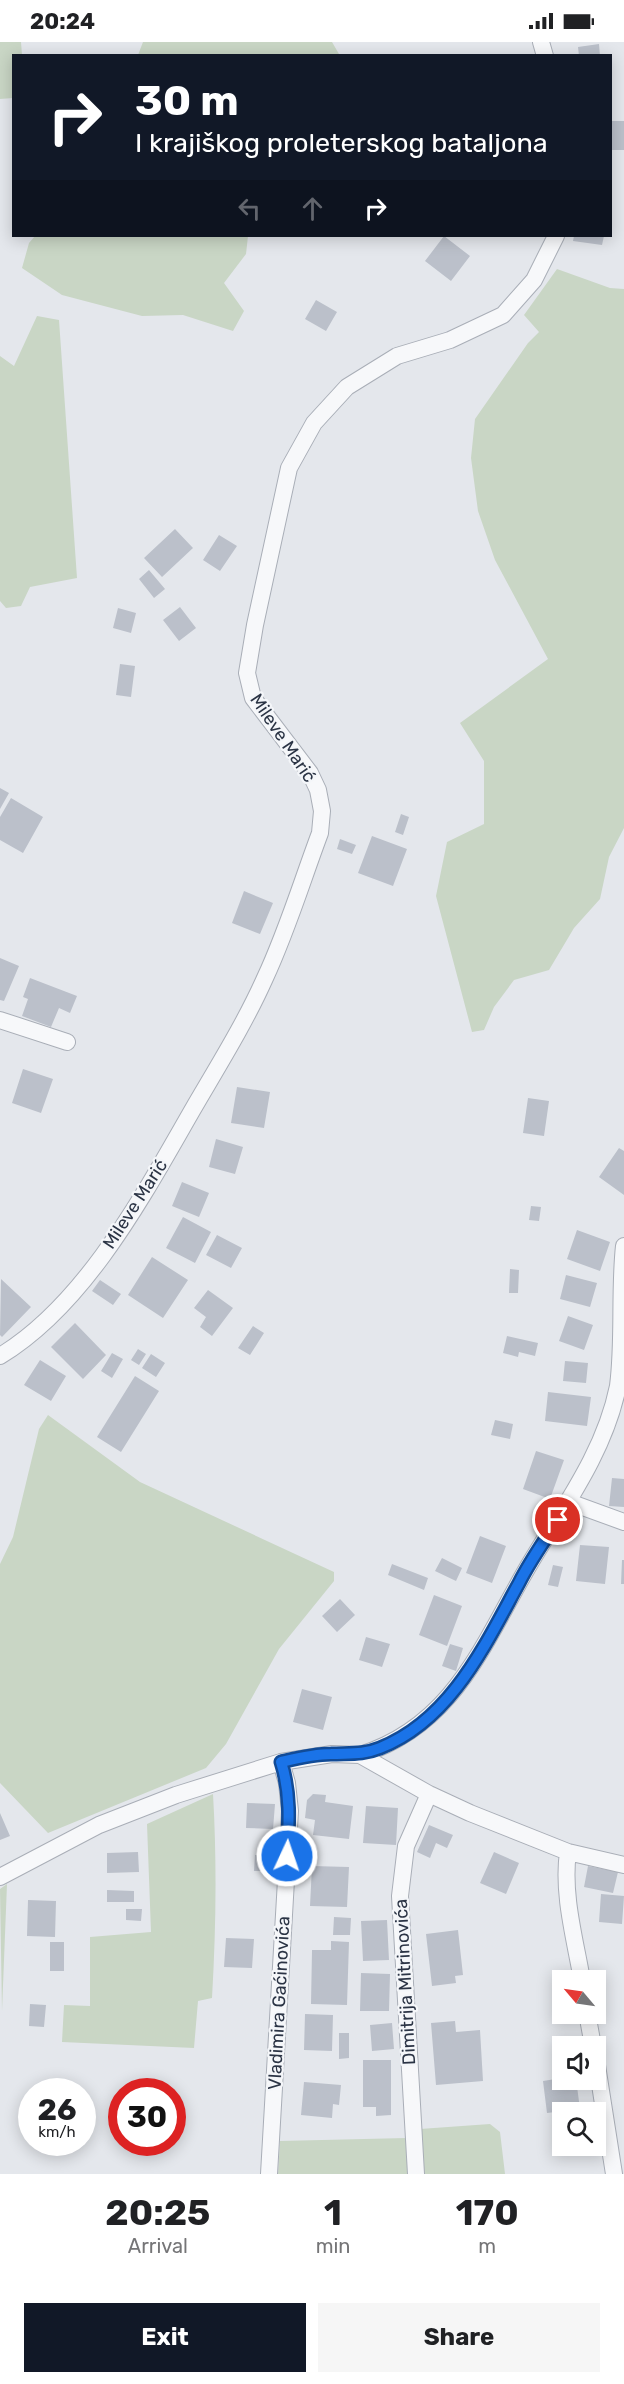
<!DOCTYPE html>
<html lang="en">
<head>
<meta charset="utf-8">
<style>
  body { margin:0; font-family:Rubik,sans-serif; background:#f6f6f6; color:#202124; height:100vh; display:flex; flex-direction:column; font-size:22px; white-space:nowrap }
  * { box-sizing:border-box; margin:0 }
  p { font-size:20px; color:#757577 }
  .icon { flex:none; width:33px; height:33px; fill:none; stroke:currentColor; stroke-width:2; stroke-linecap:round; stroke-linejoin:round }
  .map { position:relative; height:2132px; overflow:hidden }
  .drawer { display:flex; flex-direction:column; background:#fff; flex:1 }
  .drawer>* { flex:none }
  .guide { position:absolute; left:12px; top:12px; width:600px; height:183px; border-radius:0px; box-shadow:0 3px 15px #0003; background:#111827; color:#fff; overflow:hidden }
  .needle { width:39px; rotate:299deg }
  .buttons { position:absolute; left:552px; top:1928px; display:grid; gap:12px }
  .buttons a { display:grid; place-items:center; width:54px; height:54px; border-radius:0px; background:#fff; box-shadow:0 3px 15px #0003; font-size:30px }
  .speed { position:absolute; left:18px; top:2036px; display:flex; gap:12px; font-size:30px; font-weight:700; text-align:center }
  .speed>* { display:grid; place-content:center; width:78px; height:78px; border-radius:50%; background:#fff; box-shadow:0 3px 15px #0003; line-height:1 }
  .speed small { font-size:15px; font-weight:400 }
  .speed .limit { border:9px solid #d22; background:#fff; color:#111 }
  .pin { position:absolute; display:grid; place-items:center; width:51px; height:51px; color:#fff; margin:-26px; border:3px solid #fff; border-radius:50%; box-shadow:0 2px 6px #0007 }
  .me { position:absolute; width:66px; margin:-33px; rotate:3deg; stroke-linejoin:round; filter:drop-shadow(0 0 4px #0008) }
  .turn { display:flex; align-items:center; gap:21px; height:126px; padding:0 24px; font-size:27px }
  .turn .icon { width:78px; height:78px; stroke-width:2.5 }
  .turn b { display:block; font-size:42px; line-height:51px }
  .lanes { display:flex; align-items:center; height:57px; padding:0 24px; background:#0003; justify-content:center; gap:30px; direction:ltr }
  .lanes .off { opacity:.35 }
  .eta { display:flex; justify-content:space-evenly; align-items:center; height:102px; text-align:center }
  .eta b { font-size:36px; font-weight:700; line-height:42px }
  .cta { display:flex; gap:12px; margin-top:auto; padding:12px 24px }
  .cta a { flex:1; height:69px; border-radius:0px; background:#111827; color:#fff; font-size:24px; font-weight:700; line-height:69px; text-align:center }
  .cta a+a { background:#f6f6f6; color:#202124 }
  .status { display:flex; justify-content:space-between; align-items:center; height:42px; padding:0 30px; background:#fff; direction:ltr }
  .status svg { height:16px; fill:currentColor }
  .map>svg:first-child { display:block }
  .green { fill:#c9d6c5 }
  .building { fill:#bbc0ca }
  .lines { fill:none; stroke-linecap:round; stroke-linejoin:round }
  .minor-casing { stroke:#a9aeb7; stroke-width:18 }
  .minor { stroke:#f7f8fa; stroke-width:16 }
  .route-casing { stroke:#114b97; stroke-width:15 }
  .route { stroke:#1a73e8; stroke-width:10 }
  .labels { text-anchor:middle; stroke-width:4.5; stroke-linejoin:round; paint-order:stroke }
  .street-label { font-size:18px; fill:#2b3445; stroke:#f4f6f9 }
</style>
</head>
<body>
<div class="status"><b>20:24</b><svg viewBox="0 0 49 12"><path d="M0 12V9h3v3zM5 12V6h3v6zM10 12V3h3v9zM15 12V0h3v12zM26 1h20v11H26zM47 4h2v5h-2z"/></svg></div>
<div class="map">
<svg width="624" height="2132" viewBox="0 0 624 2132">
  <rect width="100%" height="100%" fill="#e4e7ec"/>
  <path class="green" d="M0,0H21L22,13L14,14L13,56L0,57Z
    M143,0H332L339,12L138,13Z
    M35,194H248L246,212L224,241L244,269L233,289L183,273L142,274L62,253L22,226L29,201Z
    M557,227L610,246L624,247V786L609,815L600,857L574,886L549,928L514,938L494,965L484,988L472,990L436,854L447,800L484,782V719L460,681L548,617L495,518L478,469L471,416L475,377L528,301L539,290L524,273Z
    M37,274L59,278L77,536L30,545L21,564L6,566L0,559V314L14,324Z
    M48,1373L140,1440L334,1530V1539L279,1607L226,1702L206,1726L48,1791L0,1741V1522L13,1495L39,1387Z
    M213,1752C217,1820 216,1888 212,1956L198,1959L194,2006L62,2000L64,1963L90,1964V1895L151,1890L147,1782Z
    M7,1842L2,1969L0,1847Z
    M490,2082L500,2090L505,2132H423L420,2087Z
    M406,2096L408,2132H278L280,2099Z"/>
  <path class="building" d="M599,2L600,14H579L578,5Z
    M610,79H624V108H610Z
    M444,194L470,214L451,239L425,219Z
    M574,194H604L602,203L573,199Z
    M316,258L337,270L326,289L305,277Z
    M175,487L193,506L162,535L144,516Z
    M219,493L237,504L220,529L203,518Z
    M149,528L165,547L154,556L139,537Z
    M180,565L196,586L179,599L163,578Z
    M118,566L136,571L131,591L113,586Z
    M120,622L135,624L131,655L116,653Z
    M0,746L9,751L0,767Z
    M11,756L43,775L23,811L0,798V775Z
    M401,772L409,775L403,793L395,790Z
    M372,794L407,807L393,844L358,831Z
    M340,797L356,803L352,812L337,807Z
    M244,849L273,861L260,892L232,881Z
    M0,916L19,924L4,959L0,958Z
    M30,936L77,954L70,971L59,966L51,985L22,974L28,957L23,955Z
    M23,1027L53,1037L41,1071L12,1061Z
    M237,1045L270,1050L264,1086L231,1081Z
    M528,1056L549,1059L544,1094L523,1091Z
    M216,1097L243,1105L235,1132L209,1125Z
    M619,1106L624,1109V1153L599,1135Z
    M182,1140L209,1151L199,1175L172,1164Z
    M531,1164L541,1165L539,1179L529,1178Z
    M183,1175L211,1190L195,1221L166,1206Z
    M577,1188L610,1200L600,1229L567,1217Z
    M217,1193L242,1206L231,1226L206,1213Z
    M152,1215L188,1238L163,1276L128,1253Z
    M510,1227L519,1228L518,1251H509Z
    M566,1233L597,1241L590,1265L560,1257Z
    M1,1237L31,1265L2,1295L0,1293Z
    M100,1238L121,1252L113,1263L92,1249Z
    M208,1248L233,1266L212,1294L200,1285L206,1275L194,1266Z
    M568,1274L593,1283L584,1308L559,1299Z
    M75,1281L106,1313L83,1337L51,1305Z
    M253,1284L264,1291L250,1313L238,1306Z
    M507,1294L538,1301L535,1314L519,1310L518,1315L503,1311Z
    M138,1307L146,1312L139,1323L131,1318Z
    M112,1311L123,1317L112,1336L101,1329Z
    M151,1312L165,1321L156,1335L142,1326Z
    M40,1318L66,1334L51,1359L24,1343Z
    M565,1319L588,1321L586,1341L563,1339Z
    M135,1334L159,1349L121,1410L97,1395Z
    M548,1350L591,1355L587,1384L545,1379Z
    M495,1378L513,1382L510,1397L491,1393Z
    M536,1409L564,1418L550,1457L523,1447Z
    M612,1436L624,1437V1465L609,1464Z
    M480,1494L506,1504L492,1541L466,1531Z
    M580,1503L609,1505L605,1542L576,1539Z
    M442,1516L462,1526L456,1539L435,1529Z
    M622,1518H624V1542H621Z
    M392,1522L428,1536L424,1548L388,1533Z
    M553,1523L563,1525L558,1545L548,1543Z
    M434,1553L462,1564L447,1604L419,1593Z
    M340,1557L355,1573L337,1590L322,1574Z
    M366,1595L390,1602L382,1625L359,1618Z
    M450,1602L463,1606L456,1629L442,1624Z
    M302,1647L332,1655L323,1688L293,1680Z
    M313,1752L326,1753L325,1760L353,1764L349,1797L313,1793L315,1778L305,1776L307,1758Z
    M247,1761L275,1762L273,1787L246,1786Z
    M366,1764L398,1766L396,1803L363,1801Z
    M0,1771L10,1794L0,1798Z
    M429,1783L453,1793L447,1806L436,1801L430,1816L417,1810Z
    M138,1810L139,1830L107,1831V1811Z
    M494,1810L519,1821L506,1852L480,1841Z
    M255,1813H277L276,1829H254Z
    M312,1824L349,1825L347,1865L310,1864Z
    M588,1824L618,1830L613,1851L584,1845Z
    M107,1848L134,1849V1860H107Z
    M601,1852L624,1854L622,1882L599,1880Z
    M28,1858L56,1859L55,1895L27,1894Z
    M126,1867H142L141,1879L126,1878Z
    M334,1875L351,1876L350,1893H333Z
    M387,1878L389,1918L363,1919L361,1879Z
    M458,1888L463,1933L455,1934L456,1941L432,1944L426,1892Z
    M226,1896L254,1897L252,1926L224,1925Z
    M331,1899L349,1900L347,1963L311,1962L312,1908H331Z
    M50,1900H64V1929H50Z
    M361,1931L390,1932L389,1969H360Z
    M30,1962L46,1963L44,1985L29,1984Z
    M305,1972L333,1973L332,2009L304,2008Z
    M455,1979L456,1990L480,1988L483,2039L436,2043L431,1981Z
    M392,1981L394,2007L372,2009L370,1983Z
    M339,1991H349V2016L339,2017Z
    M363,2018H391V2073L376,2074V2065H363Z
    M562,2036L576,2037L580,2067L547,2071L543,2039Z
    M304,2040L341,2043L339,2063L333,2062L332,2076L301,2073Z"/>
  <g class="lines">
    <defs>
      <path id="minor" d="M541,0L545,14
        M0,978L67,1000
        M0,1314C86,1262 144,1152 193,1067C218,1024 245,981 265,936C287,889 302,839 320,791L322,769L318,748L310,731L253,656L247,631L255,583L289,426L314,381L347,345L397,314L450,298L503,273L534,238L556,194
        M569,1460L624,1480
        M360,1713C457,1683 485,1596 532,1518C565,1463 605,1409 618,1344C624,1298 619,1250 624,1204
        M568,1810C562,1852 575,1897 582,1938
        M0,1835L99,1783L176,1753L281,1720L332,1712L360,1713L429,1752L470,1771L568,1810L624,1823
        M587,1971L593,2004
        M596,2017L614,2132
        M269,2132L290,1769L287,1741L281,1720
        M416,2132L400,1854L406,1804L429,1752"/>
    </defs>
    <use href="#minor" class="minor-casing"/>
    <use href="#minor" class="minor"/>
  </g>
  <g class="lines">
    <defs>
      <path id="route" d="M287,1814C289,1781 291,1751 281,1720C298,1716 314,1712 331,1712C349,1711 363,1713 380,1706C451,1678 485,1603 519,1541C530,1519 544,1499 558,1478"/>
    </defs>
    <use href="#route" class="route-casing"/>
    <use href="#route" class="route"/>
  </g>
  <g class="labels">
    <g class="street-label">
      <text transform="translate(283 696) rotate(56)" y="6">Mileve Marić</text>
      <text transform="translate(135 1162) rotate(-57)" y="6">Mileve Marić</text>
      <text transform="translate(405 1940) rotate(-93)" y="6">Dimitrija Mitrinovića</text>
      <text transform="translate(279 1961) rotate(-87)" y="6">Vladimira Gaćinovića</text>
    </g>
  </g>
</svg>
<div class="buttons">
<a><svg class="needle" viewBox="-14 -14 28 28"><path d="M0-13l5 13h-10z" fill="#e53935"/><path d="M0 13l5-13h-10z" fill="#757577"/></svg></a>
<a><svg class="icon" aria-label="sound" viewBox="0 0 24 24"><path d="M4 9h4l5-4v14l-5-4H4zM17 9q2 3 0 6"/></svg></a>
<a><svg class="icon" aria-label="search" viewBox="0 0 24 24"><circle cx="10" cy="10" r="6"/><path d="M15 15l6 6"/></svg></a>
</div>
<div class="speed"><div>26<small>km/h</small></div><div class="limit">30</div></div>
<div class="pin" style="left:558px;top:1478px;background:#d93025"><svg class="icon" aria-label="arrive" viewBox="0 0 24 24"><path d="M6 21V4h12l-3 4 3 4H6"/></svg></div>
<svg class="me" style="left:287px;top:1814px" viewBox="-20 -20 40 40"><circle r="17" fill="#1a73e8" stroke="#fff" stroke-width="3"/><path d="M0-11L8 9 0 5-8 9z" fill="#fff"/></svg>
<div class="guide">
<div class="turn"><svg class="icon" aria-label="right" viewBox="0 0 24 24"><path d="M7 20v-9h11M14 6l5 5-5 5"/></svg><div><b>30 m</b>I krajiškog proleterskog bataljona</div></div>
<div class="lanes"><svg class="icon off" aria-label="left" viewBox="0 0 24 24"><path d="M17 20v-9H6M10 6l-5 5 5 5"/></svg><svg class="icon off" aria-label="ahead" viewBox="0 0 24 24"><path d="M12 20V5M6 11l6-6 6 6"/></svg><svg class="icon" aria-label="right" viewBox="0 0 24 24"><path d="M7 20v-9h11M14 6l5 5-5 5"/></svg></div>
</div>
</div>
<section class="drawer">
<div class="eta">
<div><b>20:25</b><p>Arrival</p></div>
<div><b>1</b><p>min</p></div>
<div><b>170</b><p>m</p></div>
</div>
<div class="cta"><a>Exit</a><a>Share</a></div>
</section>
</body>
</html>
